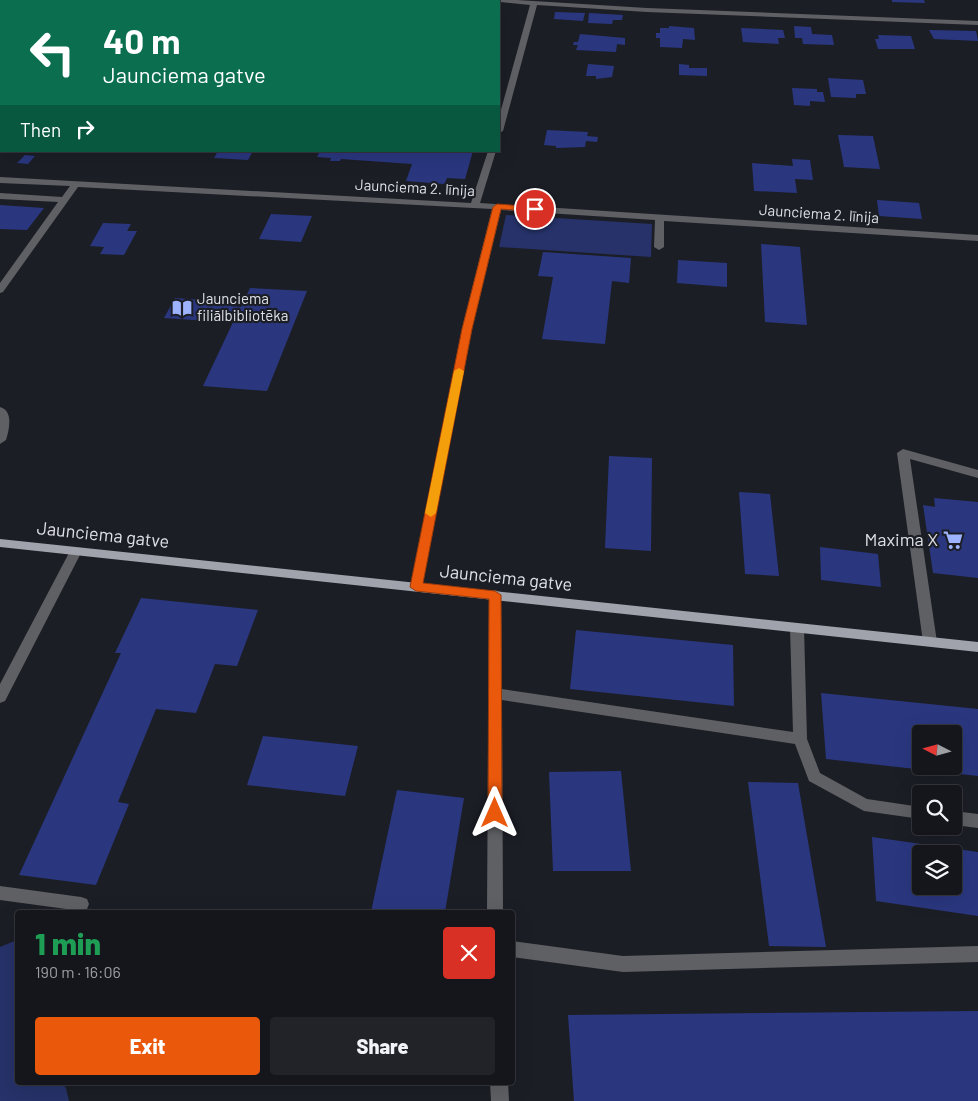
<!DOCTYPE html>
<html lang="en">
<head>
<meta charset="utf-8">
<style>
  body { margin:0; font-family:Barlow,sans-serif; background:#222329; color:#f1f3f6; height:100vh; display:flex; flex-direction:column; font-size:19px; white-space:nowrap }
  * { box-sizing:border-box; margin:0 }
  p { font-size:16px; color:#9d9fa3 }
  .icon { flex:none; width:28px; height:28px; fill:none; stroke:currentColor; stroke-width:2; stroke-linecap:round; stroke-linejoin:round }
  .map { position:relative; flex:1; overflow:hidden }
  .panel { position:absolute; left:15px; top:910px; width:500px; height:175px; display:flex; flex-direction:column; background:#15161c; border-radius:5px; box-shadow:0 5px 20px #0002,0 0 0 1px #34353b }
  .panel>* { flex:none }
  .top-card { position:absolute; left:0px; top:0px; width:500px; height:152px; box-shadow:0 5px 20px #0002,0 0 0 1px #34353b; background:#0b6e4f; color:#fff; overflow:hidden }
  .needle { width:32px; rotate:276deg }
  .buttons { position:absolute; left:912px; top:725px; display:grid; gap:10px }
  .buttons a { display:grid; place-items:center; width:50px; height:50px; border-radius:5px; background:#15161c; box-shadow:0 5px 20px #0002,0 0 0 1px #34353b; font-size:25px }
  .pin { position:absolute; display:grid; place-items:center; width:42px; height:42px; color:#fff; margin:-21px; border:2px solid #fff; border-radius:50%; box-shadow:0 1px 5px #0007 }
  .me { position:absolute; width:55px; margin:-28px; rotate:0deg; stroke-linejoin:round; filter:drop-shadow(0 0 4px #0008) }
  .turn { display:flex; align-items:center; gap:18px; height:105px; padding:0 20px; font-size:22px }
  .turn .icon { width:65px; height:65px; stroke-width:2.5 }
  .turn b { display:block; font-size:35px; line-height:42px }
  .then { display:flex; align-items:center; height:48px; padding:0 20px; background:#0003; gap:10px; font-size:19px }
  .round { display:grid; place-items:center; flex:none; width:52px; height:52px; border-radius:5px; background:#222329 }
  .head { display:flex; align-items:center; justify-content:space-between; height:85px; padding:0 20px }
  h1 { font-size:30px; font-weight:800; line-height:38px; color:#1e9e55 }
  .primary-button { display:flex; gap:10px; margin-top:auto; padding:10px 20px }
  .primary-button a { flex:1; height:58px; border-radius:5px; background:#ea580c; color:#fff; font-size:20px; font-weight:800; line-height:58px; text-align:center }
  .primary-button a+a { background:#222329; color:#f1f3f6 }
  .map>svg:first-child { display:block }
  .green { fill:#263269 }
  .building { fill:#2a377f; fill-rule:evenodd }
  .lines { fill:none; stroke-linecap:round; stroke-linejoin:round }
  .minor { fill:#5f6064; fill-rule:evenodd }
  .major { fill:#a0a3ab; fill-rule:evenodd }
  .route { fill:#ea580c; stroke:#983908 }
  .slow { fill:#f59e0b }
  .labels { text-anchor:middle; stroke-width:4.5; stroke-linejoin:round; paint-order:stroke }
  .far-street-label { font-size:15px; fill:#dfe1e6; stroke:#1c1e26 }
  .far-poi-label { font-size:15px; fill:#dfe1e6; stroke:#1c1e26; text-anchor:start }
  .street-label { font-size:18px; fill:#dfe1e6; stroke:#1c1e26 }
  .poi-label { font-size:18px; fill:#dfe1e6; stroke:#1c1e26; text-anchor:end }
</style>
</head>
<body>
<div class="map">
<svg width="978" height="1101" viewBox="0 0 978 1101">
  <rect width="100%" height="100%" fill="#1c1e26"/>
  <path class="green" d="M506,215L652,224L651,257L499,247Z
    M17,940L18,1082L62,1083L66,1088L69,1101H0V947Z"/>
  <path class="building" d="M892,0H924L925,3L892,2Z
    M555,12L585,13L583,21L554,19Z
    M589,13L623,15L622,20H613L612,24L588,23Z
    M669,26L694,28L695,40L683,39L682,48L660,47V38H656V33H660V28H669Z
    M794,26L811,27L812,34L832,35L834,45L803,44L802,38H795Z
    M741,28L783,30L785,38H778L779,44L743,42Z
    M929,30L976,31L978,41L934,39Z
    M580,34L625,38V45L617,44L616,52L576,50L578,45H573L574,42H578Z
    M878,35L911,36L915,49H878L875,39H879Z
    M588,64L614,66L612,77L596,79V76H586Z
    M679,64L689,65V68H707V76L679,75Z
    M828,78L863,80L866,94H856V98L831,97Z
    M792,88L817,89V92H823L825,102L810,101V106L794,105Z
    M547,130L588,132L587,136L598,137L597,142L586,141L585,147L556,148V146L544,145Z
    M838,135L873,136L880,169L844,167Z
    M218,151H253L248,160L214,158Z
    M320,151H473L465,179L447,178L445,183L443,184L406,181L412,164L341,159L340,161H330L331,158L317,157Z
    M25,155L35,156L28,164L17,163Z
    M792,159L810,160L813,180L795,179L797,193L754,191L752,163L793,166Z
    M877,200L919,203L922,219L879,216Z
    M0,205L44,208L27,230L0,229Z
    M271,214L312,216L301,242L259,239Z
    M103,223L131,224L127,231H137L124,255L100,254L104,247L90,246Z
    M761,244L800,247L807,325L765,322Z
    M543,252L631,258L629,283L612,281L605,344L542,339L553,277L538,276Z
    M678,260L727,263V287L677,283Z
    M250,288L307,291L267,391L203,386L235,318L225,317L223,322L164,318L175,298L232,302L230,306L241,307Z
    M609,456L652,458L651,551L605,548Z
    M739,492L770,494L779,576L745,574Z
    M934,498L978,502V578L933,573L923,505L935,507Z
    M820,547L878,554L881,587L821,580Z
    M141,598L258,610L237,666L215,664L196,713L156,709L118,802L129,804L96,885L19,875L121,653H115Z
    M576,630L733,645L734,706L570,689Z
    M821,693L978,709V776L826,759ZM921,734H954V766H921Z
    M263,736L358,746L345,796L247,785Z
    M621,771L631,871H553L549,772Z
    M748,782L798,783L826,947L769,946Z
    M397,790L464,798L445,912H371Z
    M872,837L978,852V916L876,901ZM921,854H954V886H921Z
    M978,1011V1101H574L568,1015Z"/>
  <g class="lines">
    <path class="minor" d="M481,0H517L647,8L978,21V25L647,12L537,5L503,131L499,133V117L530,5Z
      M488,151H496L480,203L978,235V241L664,221V247L659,250L654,247L655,220L501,210L472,329L422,587L421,590H411L410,587L462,329L492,209L78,187L3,292L0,293V283L58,202L0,199V193L62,197L70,186L0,183V177L471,203Z
      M0,407C14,411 9,430 6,440L0,444Z
      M903,449L978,470V478L910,459L937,642L935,646H925L923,642L897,453Z
      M76,547L82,551L5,701L0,703V684L70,551Z
      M495,590L500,592L501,595L502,689L793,732L790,628L792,624H802L804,628L807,739L820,773L867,799L921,807V819L864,811L809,781L795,744L502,700L503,912H487L489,595L490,592Z
      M954,811L978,814V828L954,825Z
      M0,886L81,897L87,899L89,904L87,909L81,911L0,900Z
      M512,941L623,956L978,946V962L623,972L512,957Z
      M490,1082H508L509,1101H491Z"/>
    <path class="major" d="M0,539L978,642V652L0,547Z"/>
  </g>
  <path class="route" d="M497,204L535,207L539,209L535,212L501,209L472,329L423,583L495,591L501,595L502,813L500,817L495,819L490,817L488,813L489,599L416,591L410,587L462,329L493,207Z"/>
  <path class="slow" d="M459,368L464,371L436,513L431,517L425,513L454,371Z"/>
  <defs>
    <symbol id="library-bare" viewBox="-9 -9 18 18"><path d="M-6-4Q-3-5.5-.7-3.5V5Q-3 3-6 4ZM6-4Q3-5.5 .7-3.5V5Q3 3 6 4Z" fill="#9eb3fd" stroke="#1c1e26" stroke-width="2.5" paint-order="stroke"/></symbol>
    <symbol id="supermarket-bare" viewBox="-9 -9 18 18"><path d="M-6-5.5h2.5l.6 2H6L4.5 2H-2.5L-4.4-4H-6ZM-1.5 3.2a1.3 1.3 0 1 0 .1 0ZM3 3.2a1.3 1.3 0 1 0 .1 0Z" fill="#9eb3fd" stroke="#1c1e26" stroke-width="2.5" paint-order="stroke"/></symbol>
  </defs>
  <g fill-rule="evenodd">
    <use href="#library-bare" x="168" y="294" width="28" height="28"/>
    <use href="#supermarket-bare" x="939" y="526" width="28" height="28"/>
  </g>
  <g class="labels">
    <g class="far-street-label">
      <text transform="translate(415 188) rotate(3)" y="5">Jaunciema 2. līnija</text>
      <text transform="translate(819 214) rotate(4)" y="5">Jaunciema 2. līnija</text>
    </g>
    <g class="far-poi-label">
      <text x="197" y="304">Jaunciema<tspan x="197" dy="17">filiālbibliotēka</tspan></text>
    </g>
    <g class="street-label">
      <text transform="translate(103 535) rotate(6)" y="6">Jaunciema gatve</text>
      <text transform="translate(506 578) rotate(6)" y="6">Jaunciema gatve</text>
    </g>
    <g class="poi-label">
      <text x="938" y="546">Maxima X</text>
    </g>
  </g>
</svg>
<div class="buttons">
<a><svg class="needle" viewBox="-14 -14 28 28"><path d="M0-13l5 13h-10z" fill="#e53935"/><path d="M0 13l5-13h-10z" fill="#9d9fa3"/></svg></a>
<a><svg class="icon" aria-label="search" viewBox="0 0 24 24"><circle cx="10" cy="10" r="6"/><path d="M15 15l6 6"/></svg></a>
<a><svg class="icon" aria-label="layers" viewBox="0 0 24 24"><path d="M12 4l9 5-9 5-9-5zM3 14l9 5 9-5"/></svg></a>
</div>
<div class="pin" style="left:535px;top:209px;background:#d93025"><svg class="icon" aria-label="arrive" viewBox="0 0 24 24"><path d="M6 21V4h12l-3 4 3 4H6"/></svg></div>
<svg class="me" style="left:495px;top:813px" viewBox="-20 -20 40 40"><path d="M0-17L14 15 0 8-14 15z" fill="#ea580c" stroke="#fff" stroke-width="4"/></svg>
<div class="top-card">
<div class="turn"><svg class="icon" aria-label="left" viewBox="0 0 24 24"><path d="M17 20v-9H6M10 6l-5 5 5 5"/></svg><div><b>40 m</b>Jaunciema gatve</div></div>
<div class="then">Then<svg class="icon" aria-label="right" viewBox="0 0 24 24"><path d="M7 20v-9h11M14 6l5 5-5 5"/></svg></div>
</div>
<section class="panel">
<div class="head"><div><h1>1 min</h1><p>190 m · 16:06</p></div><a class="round" style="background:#d93025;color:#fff"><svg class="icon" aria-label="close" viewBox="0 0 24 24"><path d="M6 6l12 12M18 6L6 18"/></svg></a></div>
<div class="primary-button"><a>Exit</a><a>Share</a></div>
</section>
</div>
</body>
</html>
